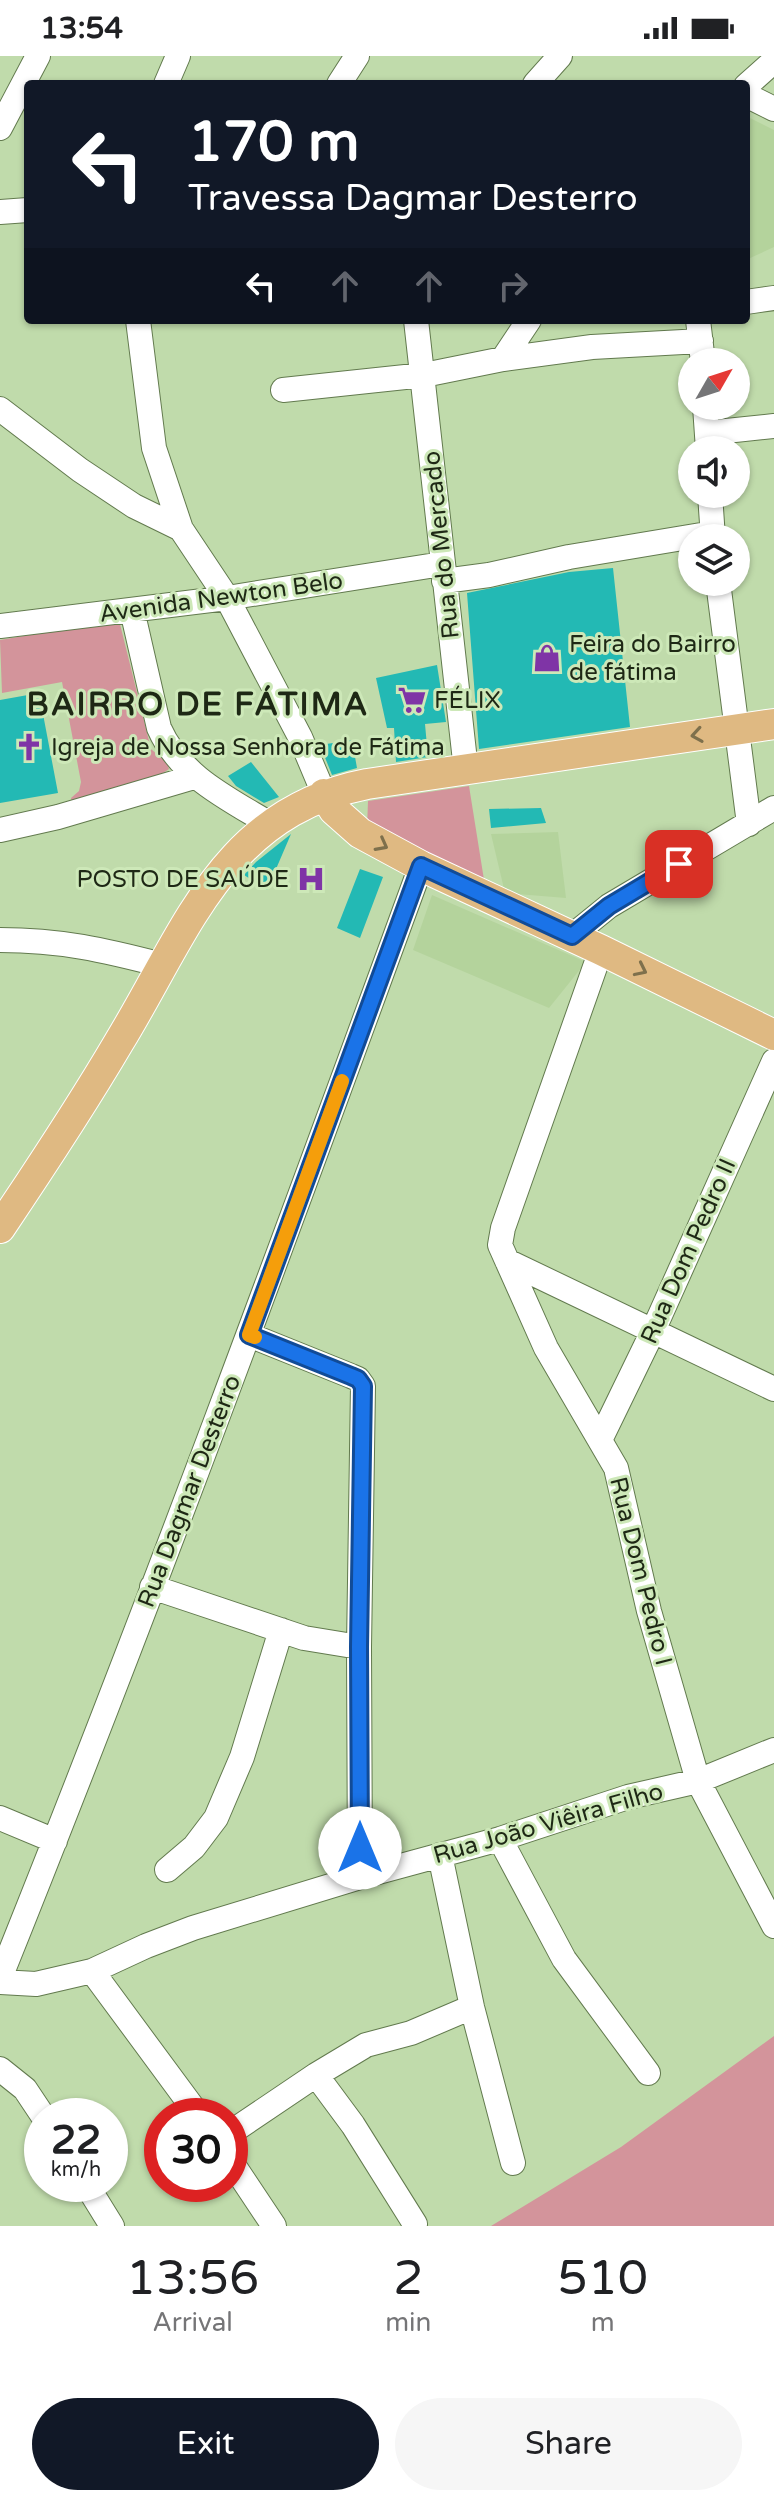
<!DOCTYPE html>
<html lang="en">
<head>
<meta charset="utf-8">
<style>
  body { margin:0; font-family:"Varela Round",sans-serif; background:#f6f6f6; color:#202124; height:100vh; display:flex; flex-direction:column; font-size:30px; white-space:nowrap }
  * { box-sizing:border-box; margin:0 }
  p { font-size:26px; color:#757577 }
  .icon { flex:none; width:44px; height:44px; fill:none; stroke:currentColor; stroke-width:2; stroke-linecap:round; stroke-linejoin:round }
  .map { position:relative; height:2170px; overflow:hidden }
  .details { display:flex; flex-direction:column; background:#fff; flex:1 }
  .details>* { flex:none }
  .hud { position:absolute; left:24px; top:24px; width:726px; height:244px; border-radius:8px; box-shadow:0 2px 6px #0004; background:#111827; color:#fff; overflow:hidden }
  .needle { width:52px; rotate:51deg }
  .fabs { position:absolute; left:678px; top:292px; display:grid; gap:16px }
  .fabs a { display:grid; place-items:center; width:72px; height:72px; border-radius:50%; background:#fff; box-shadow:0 2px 6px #0004; font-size:40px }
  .speed { position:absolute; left:24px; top:2042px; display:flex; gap:16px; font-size:40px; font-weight:700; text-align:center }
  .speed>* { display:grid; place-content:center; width:104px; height:104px; border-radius:50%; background:#fff; box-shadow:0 2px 6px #0004; line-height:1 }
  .speed small { font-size:20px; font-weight:400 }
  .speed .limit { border:12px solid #d22; background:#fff; color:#111 }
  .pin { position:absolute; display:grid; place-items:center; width:68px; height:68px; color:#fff; margin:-34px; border-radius:16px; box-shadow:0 4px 12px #0006 }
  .me { position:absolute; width:88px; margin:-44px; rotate:0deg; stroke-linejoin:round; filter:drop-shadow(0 0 6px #0008) }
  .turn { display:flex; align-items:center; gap:28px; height:168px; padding:0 32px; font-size:36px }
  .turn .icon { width:104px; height:104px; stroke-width:2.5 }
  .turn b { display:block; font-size:56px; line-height:68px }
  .lanes { display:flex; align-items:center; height:76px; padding:0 32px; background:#0003; justify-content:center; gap:40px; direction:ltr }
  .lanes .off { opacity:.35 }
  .eta { display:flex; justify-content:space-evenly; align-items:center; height:136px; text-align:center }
  .eta b { font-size:48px; font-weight:600; line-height:56px }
  .primary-button { display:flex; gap:16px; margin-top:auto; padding:16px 32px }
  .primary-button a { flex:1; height:92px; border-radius:48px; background:#111827; color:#fff; font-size:32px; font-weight:600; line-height:92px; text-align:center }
  .primary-button a+a { background:#f6f6f6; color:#202124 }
  .status { display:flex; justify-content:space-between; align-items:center; height:56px; padding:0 40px; background:#fff; direction:ltr }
  .status svg { height:22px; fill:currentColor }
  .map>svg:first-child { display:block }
  .built { fill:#b4d39c }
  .green { fill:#d3949b }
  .building { fill:#23b9b4 }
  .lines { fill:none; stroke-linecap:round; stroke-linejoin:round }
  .minor-casing { stroke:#627a4e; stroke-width:26 }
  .major-casing { stroke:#fff; stroke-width:32 }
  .minor { stroke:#fff; stroke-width:24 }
  .major { stroke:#dfb982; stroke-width:30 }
  .oneway { stroke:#7e704c }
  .route-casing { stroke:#114b97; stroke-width:20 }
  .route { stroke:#1a73e8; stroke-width:14 }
  .slow { stroke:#f59e0b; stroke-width:14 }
  .labels { text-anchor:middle; stroke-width:6; stroke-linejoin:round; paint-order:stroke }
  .street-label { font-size:24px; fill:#1e2815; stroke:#cde8b8 }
  .poi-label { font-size:24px; fill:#1e2815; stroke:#cde8b8; text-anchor:start }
  .district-label { font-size:32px; font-weight:bold; letter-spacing:2px; fill:#1e2815; stroke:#cde8b8 }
</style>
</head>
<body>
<div class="status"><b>13:54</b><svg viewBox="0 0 49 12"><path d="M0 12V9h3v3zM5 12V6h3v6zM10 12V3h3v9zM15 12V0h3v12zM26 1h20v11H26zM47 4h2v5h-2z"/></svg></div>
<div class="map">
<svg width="774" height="2170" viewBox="0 0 774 2170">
  <rect width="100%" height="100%" fill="#c0dbab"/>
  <path class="built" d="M746,60L774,74V191L746,204Z
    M558,776L566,842L505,837L491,778Z
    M432,839L586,906L549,952L413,894Z"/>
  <path class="green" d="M119,564L151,693L167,707L169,713L160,719L72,748L71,742L79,735L81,726L62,626L2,637L0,584Z
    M469,730L485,830L367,773L368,745Z
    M774,1980V2170H491L621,2091Z"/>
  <path class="building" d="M613,512L630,671L479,693L467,537L569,516Z
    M437,609L446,666L425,668L428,701L396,706L394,672H387L376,622Z
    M39,637L58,737L0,747V644Z
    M352,684L357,712L332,719L320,689Z
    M251,706L279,741L264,747L236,730L228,720Z
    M541,752L546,767L491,772L489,753Z
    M291,778L267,834L244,819L256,806Z
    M360,813L383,821L360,882L337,872Z"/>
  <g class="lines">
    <defs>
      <path id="minor" d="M166,28L178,0
        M339,28L357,0
        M535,28L560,0
        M746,30L774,5
        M746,39L774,53
        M0,72L38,0
        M0,156L28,154
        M746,246L774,242
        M138,264L154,392L181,473
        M416,264L466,714
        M698,264L703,306
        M503,303L529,264
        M283,334L424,319L503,303L592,291L701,285
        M705,350L708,394
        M0,353L80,414L134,450L181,473L227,542L300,681L324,738
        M707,377L774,370
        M710,438L713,482
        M444,525L489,519L569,501L713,477
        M718,526L749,768
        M132,554L159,672C180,720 227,742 270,768
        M0,570L227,542L442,508
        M0,774L58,761L194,721
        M572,880L609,850L774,752
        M0,884C61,884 104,894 162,909
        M601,894L503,1172L500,1189L546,1292L616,1412L649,1555L698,1725L774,1870
        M507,1205L774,1333
        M249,1279L351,1320L358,1323L363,1330L359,1591L360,1821
        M600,1384L653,1275L774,1005
        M152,1531L304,1582L359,1591
        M0,1762L55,1785
        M500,1783L564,1903L648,2017
        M440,1799L472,1951L513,2107
        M167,1814L194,1791L216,1762L242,1701L281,1574
        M92,1915L199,2060
        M0,1922C148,1554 285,1182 421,810
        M0,1926L36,1928L92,1915L146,1890L193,1872L360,1821L500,1783L628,1741L698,1725L774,1694
        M0,2013L25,2033L43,2060
        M316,2019L353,2069L415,2168
        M230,2077L316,2019L366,1989L411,1977L472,1951
        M230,2104L274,2170
        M86,2128L112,2170"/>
      <path id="major" d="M324,738L334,754L360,777L421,810L601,894L774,979
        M0,1172C41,1111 82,1049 119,986C187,875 223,756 367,728L774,668"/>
    </defs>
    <use href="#minor" class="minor-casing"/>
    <use href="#major" class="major-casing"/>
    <use href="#minor" class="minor"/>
    <use href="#major" class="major"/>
  </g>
  <defs><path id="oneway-chevron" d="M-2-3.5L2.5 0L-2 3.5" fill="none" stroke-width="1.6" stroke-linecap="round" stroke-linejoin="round" transform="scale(2)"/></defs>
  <g class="oneway">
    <use href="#oneway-chevron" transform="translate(697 679) rotate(171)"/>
    <use href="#oneway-chevron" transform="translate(382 789) rotate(28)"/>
    <use href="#oneway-chevron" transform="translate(641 914) rotate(26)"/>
  </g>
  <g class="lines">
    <defs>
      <path id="route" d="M360,1792L359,1591L363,1330L358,1323L351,1320L249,1279L421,810L572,880L609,850L679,808"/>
    </defs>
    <use href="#route" class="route-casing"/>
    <use href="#route" class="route"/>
    <path class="slow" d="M255,1281L249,1279L342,1025"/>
  </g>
  <defs>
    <symbol id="shop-bare" viewBox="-9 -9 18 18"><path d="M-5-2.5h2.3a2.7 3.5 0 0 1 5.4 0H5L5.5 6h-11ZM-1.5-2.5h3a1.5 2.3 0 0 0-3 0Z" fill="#7f34a6" stroke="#cde8b8" stroke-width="2.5" paint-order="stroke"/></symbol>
    <symbol id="supermarket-bare" viewBox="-9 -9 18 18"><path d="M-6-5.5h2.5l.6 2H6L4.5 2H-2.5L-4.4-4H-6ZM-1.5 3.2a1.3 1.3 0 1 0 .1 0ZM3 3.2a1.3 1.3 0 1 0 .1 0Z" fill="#7f34a6" stroke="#cde8b8" stroke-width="2.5" paint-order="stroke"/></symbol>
    <symbol id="church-bare" viewBox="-9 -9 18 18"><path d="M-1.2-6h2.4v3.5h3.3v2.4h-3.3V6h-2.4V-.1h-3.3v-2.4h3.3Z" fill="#7f34a6" stroke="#cde8b8" stroke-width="2.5" paint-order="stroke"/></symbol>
    <symbol id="hospital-bare" viewBox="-9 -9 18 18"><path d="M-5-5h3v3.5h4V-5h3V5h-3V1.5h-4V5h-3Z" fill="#7f34a6" stroke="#cde8b8" stroke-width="2.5" paint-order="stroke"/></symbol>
  </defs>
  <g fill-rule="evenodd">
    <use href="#shop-bare" x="527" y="582" width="40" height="40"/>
    <use href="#supermarket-bare" x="392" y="624" width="40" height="40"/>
    <use href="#church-bare" x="9" y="671" width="40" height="40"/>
    <use href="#hospital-bare" x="291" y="803" width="40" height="40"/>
  </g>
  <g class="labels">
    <g class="street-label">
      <text transform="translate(441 489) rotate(-96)" y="8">Rua do Mercado</text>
      <text transform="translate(221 541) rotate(-8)" y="8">Avenida Newton Belo</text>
      <text transform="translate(688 1195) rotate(-66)" y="8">Rua Dom Pedro II</text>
      <text transform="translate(189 1435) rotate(-69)" y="8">Rua Dagmar Desterro</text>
      <text transform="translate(641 1515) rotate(76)" y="8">Rua Dom Pedro I</text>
      <text transform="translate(548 1767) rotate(-16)" y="8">Rua João Viêira Filho</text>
    </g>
    <g class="poi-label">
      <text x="569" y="596">Feira do Bairro<tspan x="569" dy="28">de fátima</tspan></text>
      <text x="434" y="652">FÉLIX</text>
      <text x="51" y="699">Igreja de Nossa Senhora de Fátima</text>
      <text x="289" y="831" text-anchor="end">POSTO DE SAÚDE</text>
    </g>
    <g class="district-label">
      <text x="198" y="659">BAIRRO DE FÁTIMA</text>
    </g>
  </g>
</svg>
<div class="fabs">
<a><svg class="needle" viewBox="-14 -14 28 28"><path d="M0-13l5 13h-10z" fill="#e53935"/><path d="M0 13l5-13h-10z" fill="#757577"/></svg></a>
<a><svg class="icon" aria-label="sound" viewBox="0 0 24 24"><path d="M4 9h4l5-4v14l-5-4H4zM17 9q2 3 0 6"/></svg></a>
<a><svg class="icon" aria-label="layers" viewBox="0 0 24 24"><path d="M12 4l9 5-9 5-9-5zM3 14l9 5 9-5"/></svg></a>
</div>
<div class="speed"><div>22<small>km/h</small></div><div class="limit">30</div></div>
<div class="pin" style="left:679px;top:808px;background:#d93025"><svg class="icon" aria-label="arrive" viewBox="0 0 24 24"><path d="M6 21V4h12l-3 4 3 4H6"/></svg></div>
<svg class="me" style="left:360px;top:1792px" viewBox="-20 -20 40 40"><circle r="19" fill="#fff"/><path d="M0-13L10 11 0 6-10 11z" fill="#1a73e8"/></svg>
<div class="hud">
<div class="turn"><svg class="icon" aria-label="left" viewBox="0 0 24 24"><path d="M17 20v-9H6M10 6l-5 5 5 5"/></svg><div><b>170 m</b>Travessa Dagmar Desterro</div></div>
<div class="lanes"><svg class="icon" aria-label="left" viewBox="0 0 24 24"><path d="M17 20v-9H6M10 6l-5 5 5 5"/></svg><svg class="icon off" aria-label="ahead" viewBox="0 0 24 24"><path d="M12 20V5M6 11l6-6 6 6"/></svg><svg class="icon off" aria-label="ahead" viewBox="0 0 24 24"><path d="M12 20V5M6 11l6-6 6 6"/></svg><svg class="icon off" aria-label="right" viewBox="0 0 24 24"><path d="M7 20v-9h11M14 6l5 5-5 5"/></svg></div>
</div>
</div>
<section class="details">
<div class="eta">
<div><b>13:56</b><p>Arrival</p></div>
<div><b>2</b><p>min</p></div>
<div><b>510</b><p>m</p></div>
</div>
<div class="primary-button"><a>Exit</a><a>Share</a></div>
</section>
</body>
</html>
